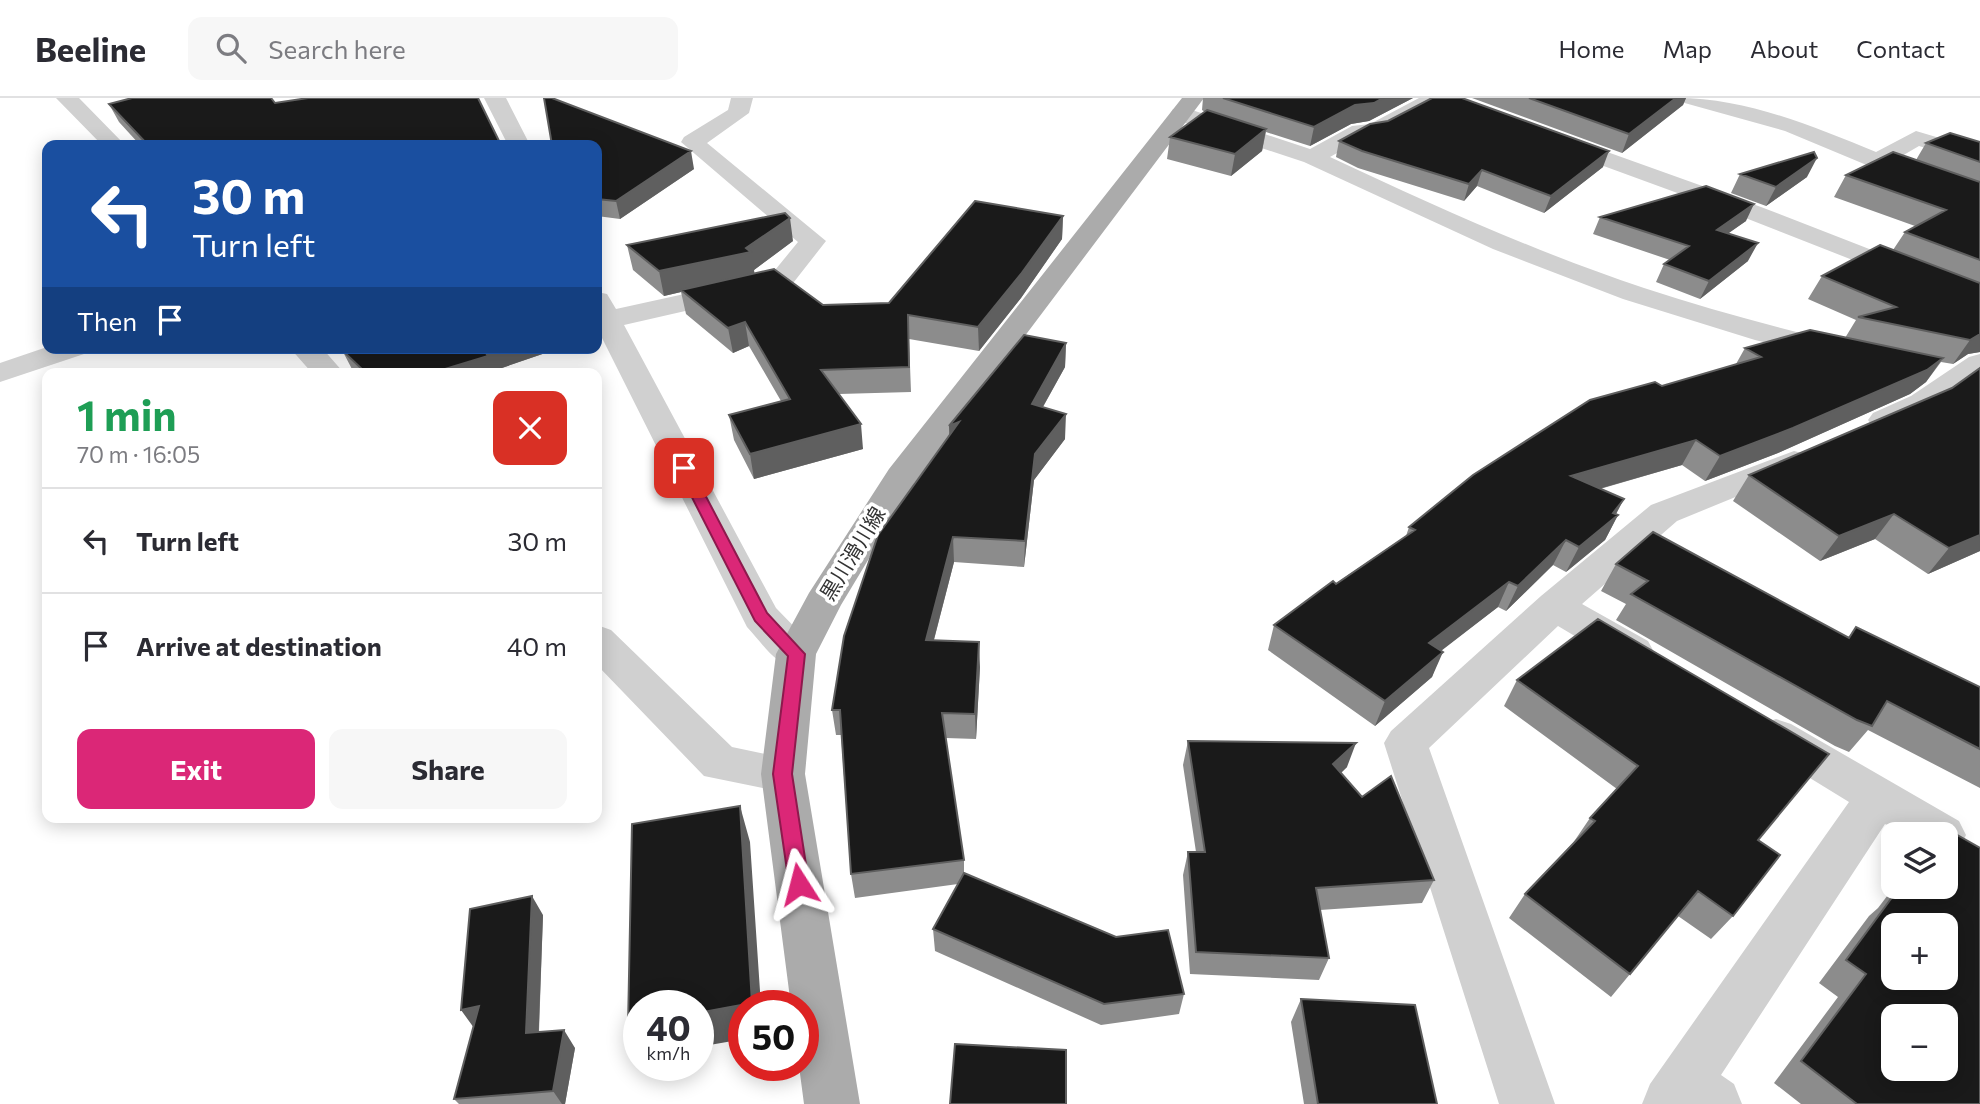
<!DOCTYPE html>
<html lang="en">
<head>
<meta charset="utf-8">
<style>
  body { margin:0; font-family:Commissioner,"Noto Sans JP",sans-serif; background:#f7f7f7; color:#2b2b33; height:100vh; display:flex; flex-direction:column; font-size:26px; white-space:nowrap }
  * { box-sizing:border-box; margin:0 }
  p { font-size:23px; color:#7c7c81 }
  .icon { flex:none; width:38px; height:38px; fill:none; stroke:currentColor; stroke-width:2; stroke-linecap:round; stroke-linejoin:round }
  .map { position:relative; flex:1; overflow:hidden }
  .sheet { position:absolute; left:42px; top:270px; width:560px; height:455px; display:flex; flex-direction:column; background:#fff; border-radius:14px; box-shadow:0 4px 18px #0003 }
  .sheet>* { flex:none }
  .hud { position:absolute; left:42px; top:42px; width:560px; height:214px; border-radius:14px; box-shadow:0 4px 18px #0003; background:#1a4fa0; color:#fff; overflow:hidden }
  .buttons { position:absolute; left:1881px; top:724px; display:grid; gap:14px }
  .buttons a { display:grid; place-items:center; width:77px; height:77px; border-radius:14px; background:#fff; box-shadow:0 4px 18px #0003; font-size:35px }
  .speed { position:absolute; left:623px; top:892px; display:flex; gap:14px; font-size:35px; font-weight:700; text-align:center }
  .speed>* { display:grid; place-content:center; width:91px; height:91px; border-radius:50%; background:#fff; box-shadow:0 4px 18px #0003; line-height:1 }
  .speed small { font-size:18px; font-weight:400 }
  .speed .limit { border:10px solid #d22; background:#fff; color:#111 }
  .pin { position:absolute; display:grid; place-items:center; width:60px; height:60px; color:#fff; margin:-30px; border-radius:14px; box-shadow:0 4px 10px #0006 }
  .me { position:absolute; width:77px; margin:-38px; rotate:351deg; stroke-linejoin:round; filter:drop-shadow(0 0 5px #0008) }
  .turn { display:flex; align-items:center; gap:24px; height:147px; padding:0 35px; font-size:32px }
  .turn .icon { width:91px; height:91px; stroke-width:2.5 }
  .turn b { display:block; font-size:49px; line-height:60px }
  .then { display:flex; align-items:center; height:66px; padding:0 35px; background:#0003; gap:14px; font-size:26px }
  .round { display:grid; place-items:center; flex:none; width:74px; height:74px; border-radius:14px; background:#f7f7f7 }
  .summary { display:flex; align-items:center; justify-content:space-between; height:119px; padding:0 35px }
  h1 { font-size:42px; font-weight:700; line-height:52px; color:#1e9e55 }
  .action { display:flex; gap:14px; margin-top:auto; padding:14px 35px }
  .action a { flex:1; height:80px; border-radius:14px; background:#db2777; color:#fff; font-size:28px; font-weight:700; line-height:80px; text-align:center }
  .action a+a { background:#f7f7f7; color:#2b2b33 }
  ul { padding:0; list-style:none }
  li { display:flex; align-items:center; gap:21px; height:105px; padding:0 35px; border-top:2px solid #e1e1e2 }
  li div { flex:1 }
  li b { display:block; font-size:26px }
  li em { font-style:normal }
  header { display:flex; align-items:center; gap:42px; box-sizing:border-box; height:98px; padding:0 35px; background:#fff; border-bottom:2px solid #e1e1e2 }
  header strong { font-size:33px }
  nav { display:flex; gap:38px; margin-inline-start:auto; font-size:24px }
  .search { width:490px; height:63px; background:#f7f7f7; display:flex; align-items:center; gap:18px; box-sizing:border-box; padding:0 24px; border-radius:14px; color:#7c7c81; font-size:26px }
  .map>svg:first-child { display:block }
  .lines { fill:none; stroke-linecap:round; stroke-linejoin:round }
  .minor { fill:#d0d0d0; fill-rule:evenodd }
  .major { fill:#ababab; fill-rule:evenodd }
  .wall { fill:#8c8c8c }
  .shaded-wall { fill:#5f5f5f }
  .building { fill:#1a1a1a; stroke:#5f5f5f; stroke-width:2; fill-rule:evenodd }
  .route { fill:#db2777; stroke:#8e194d; stroke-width:2 }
  .labels { text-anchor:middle; stroke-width:7; stroke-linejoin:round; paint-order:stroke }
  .street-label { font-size:21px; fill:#333; stroke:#fff }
</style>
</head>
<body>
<header>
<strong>Beeline</strong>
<div class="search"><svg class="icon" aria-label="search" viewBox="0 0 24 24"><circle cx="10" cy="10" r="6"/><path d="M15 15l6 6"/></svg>Search here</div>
<nav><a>Home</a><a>Map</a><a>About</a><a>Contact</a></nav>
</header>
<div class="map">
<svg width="1980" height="1006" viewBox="0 0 1980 1006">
  <rect width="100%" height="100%" fill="#fff"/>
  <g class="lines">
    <path class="minor" d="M56,0H79L125,47H102Z
      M484,0H506L530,47H508Z
      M731,0H753L749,15L707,45L826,143L790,189L624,227L776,510L810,545L816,556L810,567C779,576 767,550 747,529L597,230V194L607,196L616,211L771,177L798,144L681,44L684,39L728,12Z
      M1419,0H1446L1442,4L1383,37L1365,39L1330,59C1432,107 1536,154 1644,190C1710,212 1776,229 1844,246L1848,252L1844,258L1833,261L1755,242L1623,201L1493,151L1304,64L1173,21L1170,16L1173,11H1189L1310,51L1352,28L1370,26Z
      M1677,0C1747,0 1812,28 1876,54L1916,33L1980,52V66L1919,48L1895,62L1980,94V109L1869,68L1785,33L1681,4Z
      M1557,36L1761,109L1980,194V212L1743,119L1549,48L1546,43L1549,38Z
      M47,249L88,250L84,256L0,284V265Z
      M290,250H322L344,275H312Z
      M1980,256V279C1953,298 1906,337 1873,329L1868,322L1873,315L1911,298L1969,259Z
      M1794,353L1806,356L1811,363L1806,370L1677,423L1582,506L1648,543L1654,554L1648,565L1634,569L1620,565L1558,528L1429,650L1555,1006H1499L1384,645L1391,633L1541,498L1651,407Z
      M597,527L611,532L732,649L799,663L805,676L799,689L783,694L704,678L597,567Z
      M1776,621L1791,626L1959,723L1966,737L1959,751L1946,756V737H1903L1885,726L1721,977L1734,986L1742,1006H1642L1650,986L1849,704L1761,650L1754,638L1761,626Z"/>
    <path class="major" d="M1182,0H1204L915,384L841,507L816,556L805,676L860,1006H804L799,968H803V908H791L761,676L776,556L809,495L889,371Z"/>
  </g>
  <path class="wall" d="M1203,0H1413L1369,23L1351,26L1310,48L1266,34L1262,53L1231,78L1167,61L1170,39L1205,14L1202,12Z
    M1472,0H1686L1683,7L1622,55Z
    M275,5L501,47H140L119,24L109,6Z
    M1388,23L1603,69L1544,115L1477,88L1464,103L1358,70L1336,59L1339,43Z
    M1980,44V254L1968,256L1953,266L1941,264L1926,284L1910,296L1778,355L1705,383L1682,367L1600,391L1616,416L1618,417L1605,442L1566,474L1553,467L1506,513L1498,509L1441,552L1432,579L1375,628L1268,552L1274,527L1406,438L1409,429L1662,288L1736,266L1745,250L1845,240L1856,222L1808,201L1822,178L1893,152L1905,134L1915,128L1834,99L1846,77L1916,62L1926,45Z
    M597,47L694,71L620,121L597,118Z
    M1740,76L1807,79L1766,108L1731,95Z
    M1063,118L1062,141L1021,200L979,253L909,241L911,294L839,296L863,351L754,381L734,342L729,317L781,303L749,248L733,255L686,216L681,194L664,198L633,172L627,147L793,143L754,172V175L823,207L889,205Z
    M1600,119L1746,123L1728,135L1748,163L1700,201L1656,184L1664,166L1670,162L1593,136Z
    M1066,245L1065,269L1043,309L1065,341L1034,382L1024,469L954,464L934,542L980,569L976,641L946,640L964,762V775L1184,896L1179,916L1101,927L935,853L933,831L958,786L855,800L851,776L841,637H836L832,612L949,338V328Z
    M341,250H560L493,273L494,275H354Z
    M1980,270V453L1928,476L1875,441L1820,463L1733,403L1749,377L1952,290Z
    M1616,466L1848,540L1856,529L1980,589V690L1868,632L1849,654L1835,648L1616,522L1626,506L1601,493Z
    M1517,582L1758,742L1733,818L1711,841L1678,818L1611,899L1509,820L1525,796L1573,745L1590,720L1617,691L1504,608Z
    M1188,643L1347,669L1341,675L1434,782L1422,805L1320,812L1329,860L1319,882L1190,876L1183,777L1188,754H1196L1183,667Z
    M1945,730L1980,1006H1801L1774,985L1838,899L1819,885L1869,818L1878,810L1894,789H1946V737H1937Z
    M543,817L539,934L575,950L565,1006H459L454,1001Z
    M1301,901L1437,1006H1304L1291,924Z"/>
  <path class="shaded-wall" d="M1383,0H1413L1369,23L1351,26L1310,48L1314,29L1355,7Z
    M1676,0H1686L1683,7L1622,55L1629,36Z
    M1266,31L1262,53L1231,78L1235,56Z
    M691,53L694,71L620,121L616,103Z
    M1609,53L1603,69L1544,115L1551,98Z
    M1817,60L1807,79L1766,108L1776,89Z
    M1482,72L1477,88L1464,103L1469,86Z
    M1754,106L1746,123L1709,149L1717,132Z
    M1063,118L1062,141L1021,200L979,253L978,229Z
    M790,120L793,143L754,172L755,178L681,192V194L664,198L659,173L746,150Z
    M1758,145L1748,163L1700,201L1709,183Z
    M745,224L749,248L733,255L728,230Z
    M1980,236V254L1968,256L1953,266L1970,242Z
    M1066,245L1065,269L1031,330L1032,306Z
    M487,250H560L493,273L494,275H432Z
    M1943,260L1926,284L1910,296L1778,355L1705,383L1720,358Z
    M1066,316L1065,341L1034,382L1024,469L1025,443L1035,356Z
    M959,324L950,352L949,328Z
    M861,326L863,351L754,381L750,356Z
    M1696,342L1682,367L1560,402L1571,378Z
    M1624,401L1614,420L1618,417L1605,442L1566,474L1579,449L1613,415Z
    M1894,416L1875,441L1820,463L1839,438Z
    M1980,437V453L1928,476L1949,450Z
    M953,439L954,464L927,568L926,542Z
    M1566,442L1553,467L1506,513L1518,488Z
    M1509,484L1498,509L1419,570L1429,545Z
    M979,544L980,569L976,641L975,616Z
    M1443,554L1432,579L1375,628L1385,603Z
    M1356,645L1347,669L1325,690L1333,666Z
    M740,708L750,744L761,908H744V941L698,949V915Z
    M532,798L543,817L538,952L526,935Z
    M479,908L474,930L461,912Z
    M639,927V950L628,929Z
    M564,932L575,950L565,1006H562L553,993Z"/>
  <path class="building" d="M132,0H271L275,5L308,0H478L501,47H148L109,6Z
    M544,0H552L691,53L616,103L597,101V47H552Z
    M1223,0H1383L1374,5L1355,7L1314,29Z
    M1432,0H1462L1609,53L1551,98L1482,72L1469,86L1362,53L1339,43L1370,26L1388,23Z
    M1529,0H1676L1629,36Z
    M1207,12L1266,31L1235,56L1170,39Z
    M1950,35L1980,44V64L1926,45Z
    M1814,54L1817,60L1776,89L1740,76Z
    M1893,54L1980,84V162L1905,134L1946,112L1846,77Z
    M1706,88L1754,106L1717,132L1758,145L1709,183L1664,166L1689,148L1600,119Z
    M975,103L1063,118L1021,176L978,229L908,217L909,269L821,272L861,326L750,356L729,317L790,301L745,224L728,230L681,192L774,171L823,207L889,205Z
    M785,115L790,120L746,150L751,154L659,173L627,147Z
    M1880,147L1980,185V236L1970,242L1858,219L1896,209L1822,178Z
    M1810,232L1943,260L1927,272L1793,330L1720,358L1696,342L1571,378L1624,401L1613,415L1618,417L1579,449L1566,442L1518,488L1509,484L1429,545L1443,554L1385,603L1274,527L1333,483L1336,486L1415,432L1409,429L1473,377L1590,302L1655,284L1662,288L1761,259L1745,250Z
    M1024,237L1066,245L1032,306L1066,316L1035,356L1025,443L953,439L926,542L979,544L975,616L942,615L964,762L851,776L840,612H832L844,538L878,437L959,324L949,328Z
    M342,250H487L484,252L488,258L432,275H366L344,254Z
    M1980,270V437L1949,450L1894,416L1839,438L1749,377L1952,290Z
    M1653,434L1849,540L1856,529L1980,589V651L1887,603L1872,628L1857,622L1631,496L1648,483L1616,466Z
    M1598,521L1829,656L1758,742L1780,757L1733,818L1698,793L1630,876L1525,796L1595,723L1590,720L1638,668L1517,582Z
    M1188,643L1356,645L1333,666L1362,699L1391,678L1434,782L1316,790L1329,860L1196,854L1188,754H1205Z
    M740,708L752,905L698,915V908H639V927L628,929L632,726Z
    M1945,730L1980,750V1006H1857L1801,963L1866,876L1846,862L1896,794L1899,795L1903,789H1946V737H1940ZM1894,828H1946V880H1894ZM1894,919H1946V971H1894Z
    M964,775L1116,839L1168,832L1184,896L1104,906L933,831Z
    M532,798L526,935L564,932L553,993L454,1001L479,908L461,912L470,811Z
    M1301,901L1415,907L1437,1006H1318Z
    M955,946L1066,952V1006H950Z"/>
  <path class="route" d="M684,366L691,370L767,515L805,556L792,676L809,786L806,792L799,795L792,792L789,786L773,676L788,558L755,523L677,370Z"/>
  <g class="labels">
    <g class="street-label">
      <text transform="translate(853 456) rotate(-59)" y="7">黒川滑川線</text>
    </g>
  </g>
</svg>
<div class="buttons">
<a><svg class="icon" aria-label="layers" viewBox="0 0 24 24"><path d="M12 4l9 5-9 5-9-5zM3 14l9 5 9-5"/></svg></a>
<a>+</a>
<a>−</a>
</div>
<div class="speed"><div>40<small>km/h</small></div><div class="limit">50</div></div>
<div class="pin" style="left:684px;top:370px;background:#d93025"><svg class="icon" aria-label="arrive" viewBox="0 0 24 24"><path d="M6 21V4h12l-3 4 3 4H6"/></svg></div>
<svg class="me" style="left:799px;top:786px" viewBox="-20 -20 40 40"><path d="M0-17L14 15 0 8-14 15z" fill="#db2777" stroke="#fff" stroke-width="4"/></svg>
<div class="hud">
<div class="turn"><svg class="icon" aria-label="left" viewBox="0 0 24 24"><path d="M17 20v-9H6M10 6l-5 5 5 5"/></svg><div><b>30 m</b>Turn left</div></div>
<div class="then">Then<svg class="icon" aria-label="arrive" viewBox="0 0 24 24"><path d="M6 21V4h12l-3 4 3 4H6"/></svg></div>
</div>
<section class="sheet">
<div class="summary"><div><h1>1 min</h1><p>70 m · 16:05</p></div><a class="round" style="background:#d93025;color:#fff"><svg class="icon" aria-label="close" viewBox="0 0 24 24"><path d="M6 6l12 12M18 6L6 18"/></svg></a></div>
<ul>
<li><svg class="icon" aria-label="left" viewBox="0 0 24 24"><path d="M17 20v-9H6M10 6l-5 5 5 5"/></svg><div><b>Turn left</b></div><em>30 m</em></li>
<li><svg class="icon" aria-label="arrive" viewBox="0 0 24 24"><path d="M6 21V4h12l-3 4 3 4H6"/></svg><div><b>Arrive at destination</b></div><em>40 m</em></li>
</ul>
<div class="action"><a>Exit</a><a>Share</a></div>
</section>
</div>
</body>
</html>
